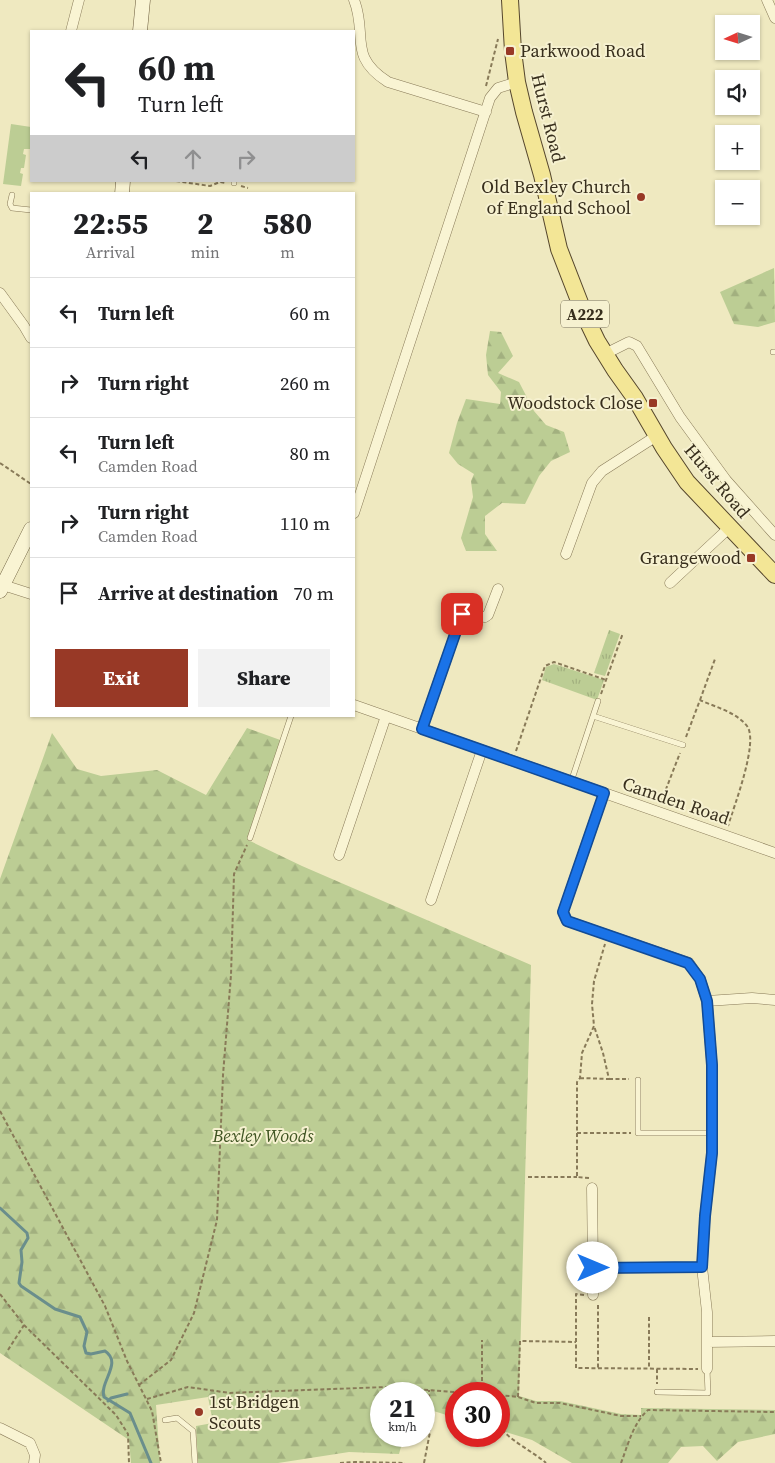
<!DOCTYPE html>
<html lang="en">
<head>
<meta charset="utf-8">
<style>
  body { margin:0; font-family:"Source Serif 4",serif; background:#f2f2f2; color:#202124; height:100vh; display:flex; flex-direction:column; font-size:19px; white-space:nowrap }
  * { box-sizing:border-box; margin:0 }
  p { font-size:16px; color:#757577 }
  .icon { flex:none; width:28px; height:28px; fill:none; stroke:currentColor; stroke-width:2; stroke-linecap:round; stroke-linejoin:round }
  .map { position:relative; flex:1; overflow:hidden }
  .drawer { position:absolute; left:30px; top:192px; width:325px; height:525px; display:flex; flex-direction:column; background:#fff; border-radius:0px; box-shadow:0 1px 4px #0004 }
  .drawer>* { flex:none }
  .hud { position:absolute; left:30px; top:30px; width:325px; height:152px; border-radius:0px; box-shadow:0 1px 4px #0004; background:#fff; color:#202124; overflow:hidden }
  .needle { width:32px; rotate:266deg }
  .buttons { position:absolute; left:715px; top:15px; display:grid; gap:10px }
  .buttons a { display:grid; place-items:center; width:45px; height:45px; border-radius:0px; background:#fff; box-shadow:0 1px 4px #0004; font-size:25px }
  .speed { position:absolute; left:370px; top:1382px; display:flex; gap:10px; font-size:25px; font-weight:700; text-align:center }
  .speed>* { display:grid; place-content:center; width:65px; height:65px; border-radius:50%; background:#fff; box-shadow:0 1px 4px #0004; line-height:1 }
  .speed small { font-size:12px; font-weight:400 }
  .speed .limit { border:8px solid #d22; background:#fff; color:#111 }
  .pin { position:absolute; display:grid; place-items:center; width:42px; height:42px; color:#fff; margin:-21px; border-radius:10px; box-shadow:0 2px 8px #0006 }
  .me { position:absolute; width:55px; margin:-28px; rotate:90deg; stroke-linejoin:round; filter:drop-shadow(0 0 4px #0008) }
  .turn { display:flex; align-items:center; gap:18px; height:105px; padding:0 25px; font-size:22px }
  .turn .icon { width:65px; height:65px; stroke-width:2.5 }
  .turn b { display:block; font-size:35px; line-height:42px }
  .lanes { display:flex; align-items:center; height:48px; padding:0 25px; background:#0003; justify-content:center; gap:25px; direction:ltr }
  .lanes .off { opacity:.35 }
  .eta { display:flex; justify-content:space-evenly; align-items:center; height:85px; text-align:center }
  .eta b { font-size:30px; font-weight:800; line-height:35px }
  .primary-button { display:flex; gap:10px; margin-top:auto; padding:10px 25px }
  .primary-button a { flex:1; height:58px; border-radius:0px; background:#983926; color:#fff; font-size:20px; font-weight:800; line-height:58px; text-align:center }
  .primary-button a+a { background:#f2f2f2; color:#202124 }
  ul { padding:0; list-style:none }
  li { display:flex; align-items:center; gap:15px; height:70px; padding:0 25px; border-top:1px solid #e0e0e0 }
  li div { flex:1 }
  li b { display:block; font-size:19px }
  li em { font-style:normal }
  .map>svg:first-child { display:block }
  .grass { fill:url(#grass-tufts) }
  .forest { fill:url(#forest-firs) }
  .green { fill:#bccd94 }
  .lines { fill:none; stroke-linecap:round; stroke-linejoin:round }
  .stream { stroke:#6a8e8c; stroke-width:3 }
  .lane-casing { stroke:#887a58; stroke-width:6 }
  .street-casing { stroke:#887a58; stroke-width:11 }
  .secondary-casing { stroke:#6a5a3b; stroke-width:15 }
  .primary-casing { stroke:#55462c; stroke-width:18 }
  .path { stroke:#887a58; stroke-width:2; stroke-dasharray:4 2.5; stroke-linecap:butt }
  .lane { stroke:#f9f4d3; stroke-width:5 }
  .street { stroke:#f9f4d3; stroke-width:10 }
  .secondary { stroke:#f9f4d3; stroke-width:14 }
  .primary { stroke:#f3e696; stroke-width:16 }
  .route-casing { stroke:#114b97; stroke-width:12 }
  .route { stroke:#1a73e8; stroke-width:9 }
  .poi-dot { fill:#983926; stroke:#f6f1d0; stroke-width:2 }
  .labels { text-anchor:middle; stroke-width:4; stroke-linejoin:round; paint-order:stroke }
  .shield { fill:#f6f1d0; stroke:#706852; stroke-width:1 }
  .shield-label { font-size:16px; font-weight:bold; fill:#372e1c }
  .poi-label { font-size:18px; fill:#372e1c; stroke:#f6f1d0; text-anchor:end }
  .street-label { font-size:18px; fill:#372e1c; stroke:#f6f1d0 }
  .park-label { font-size:18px; font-style:italic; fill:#3f5422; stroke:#f6f1d0 }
</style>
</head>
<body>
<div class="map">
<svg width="775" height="1463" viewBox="0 0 775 1463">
  <defs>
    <pattern id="grass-tufts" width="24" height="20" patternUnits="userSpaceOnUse" patternTransform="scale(1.25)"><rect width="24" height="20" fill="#bccd94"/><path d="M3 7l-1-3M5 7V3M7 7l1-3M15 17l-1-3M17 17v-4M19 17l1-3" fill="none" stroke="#a2b07f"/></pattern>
    <pattern id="forest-firs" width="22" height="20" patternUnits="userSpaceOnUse" patternTransform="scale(1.25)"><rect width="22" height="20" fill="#bccd94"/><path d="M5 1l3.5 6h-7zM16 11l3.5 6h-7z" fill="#a2b07f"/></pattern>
  </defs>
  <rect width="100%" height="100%" fill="#efe9c0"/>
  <path class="grass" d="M609,630L620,634L605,676L594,673Z
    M554,664L604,680L597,700L542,680L546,667Z"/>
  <path class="forest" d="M774,268L775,322L758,327L734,324L720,292Z
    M490,331L501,332L513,356L498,373L519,382L534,411L546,425L564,432L570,452L551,461L539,476L525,504L502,503L485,516V534L497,551H466L461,538L473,497L471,481L474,474L458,464L449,453L457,423L466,399L500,404L501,392L488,375L486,355Z
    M247,728L283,741L248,840L302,866L531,965L519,1396L536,1401H560L621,1414L641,1415V1408L775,1410V1434L738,1442L717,1461L703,1446L681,1447L668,1463H572L532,1440L499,1430V1394H456V1418L424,1408V1394H381V1436H404L399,1454L349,1452L278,1463H198L196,1426L213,1423L208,1397L156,1405L160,1463H131L129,1440L0,1353V879L52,733L77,769L101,776L157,770L206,795Z"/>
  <path class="green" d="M11,124L31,127V149H24L23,154L26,155L24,168H21L20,173L23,174L21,186L3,184Z"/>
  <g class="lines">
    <path class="stream" d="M0,1208L27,1233L28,1238L21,1250L22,1262L19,1283L21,1286L55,1309L80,1317L87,1332L84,1346L86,1353L91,1354L105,1351C123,1363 99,1382 104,1397L130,1413L151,1463
      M108,1401L111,1398L127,1394"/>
    <defs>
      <path id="lane" d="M234,183V181
        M12,195L10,204L12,208L31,210
        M773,352H775
        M598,701L593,716L683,745
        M571,782L593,716
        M250,838L291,716
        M638,1080V1133H713
        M657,1392L708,1393L707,1369
        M165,1420L177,1418L193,1431L195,1463"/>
      <path id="street" d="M354,0C368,35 347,56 388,82L486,112
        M767,0L775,18
        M71,31L79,0
        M0,293L24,326L31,338
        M605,354L629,342L637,346L680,417L726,480L775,535
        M354,513L490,98L498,88L517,82
        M566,554L592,483L602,471L658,435
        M670,583L729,528
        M3,585L31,594
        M462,614L485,617L488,615L498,589
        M354,705L775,853
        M422,729L462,614L447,609
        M604,793L563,912L567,921L689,963L700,979L707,1001L712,1065V1153L705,1216L702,1267L707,1312V1369
        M339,855L386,716
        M431,900L482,750
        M707,1001L752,998L775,1000
        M592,1188L593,1268L702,1267
        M593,1295V1268
        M707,1342L775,1341
        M0,1428L30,1443L35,1455L34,1463"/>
      <path id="secondary" d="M140,31L143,0
        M122,194L123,181
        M0,591L31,529"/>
      <path id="primary" d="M510,0L513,51L517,82L524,112L542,175L559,249L585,316L597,341L615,370L635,398L664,448L687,482L775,575"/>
    </defs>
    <use href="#lane" class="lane-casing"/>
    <use href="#street" class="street-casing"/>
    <use href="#secondary" class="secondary-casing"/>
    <use href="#primary" class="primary-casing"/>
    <path class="path" d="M486,86L498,39
      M176,181L210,186L220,182L226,183
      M241,186L248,188
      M0,463L31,484
      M601,694L623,633
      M700,700L715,659
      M686,737L700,700C715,707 736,712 747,726C759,742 734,806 728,826
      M516,751L545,666L554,662L606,680
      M661,802L680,753
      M580,1078L609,1079L603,1053L594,1026
      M609,1079H629
      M0,1111L105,1306L127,1361L152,1411L161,1463
      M577,1133H631
      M528,1177H577
      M589,1178L577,1177V1082L580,1078L582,1053L594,1026L592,1004L594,981L605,944
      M0,1294L24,1325L116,1415L128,1434L129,1463
      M584,1295L576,1294V1368L698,1369
      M598,1305V1368
      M649,1317V1369
      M8,1350L24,1325
      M657,1369V1384
      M139,1385L171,1360L194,1313L217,1220L223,1075L231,975L234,874L247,845
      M482,1394V1340
      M499,1395L518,1397L536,1403H560L621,1416H641
      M518,1397L520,1341L576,1342
      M147,1399L188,1387L230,1393L386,1387L482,1394
      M499,1411L503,1396
      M499,1424C503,1437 534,1452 546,1463
      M340,1463L355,1462L405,1463
      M424,1463L430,1432L429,1390
      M621,1463C628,1445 633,1423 648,1410L775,1412"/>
    <use href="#lane" class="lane"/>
    <use href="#street" class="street"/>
    <use href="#secondary" class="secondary"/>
    <use href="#primary" class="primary"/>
  </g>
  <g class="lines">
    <defs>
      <path id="route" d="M462,614L422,729L604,793L563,912L567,921L688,963L700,979L707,1001L712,1065V1153L705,1216L702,1267L593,1268"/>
    </defs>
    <use href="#route" class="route-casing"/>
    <use href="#route" class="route"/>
  </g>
  <g class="poi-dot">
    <rect x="505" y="46" width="10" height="10" rx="2.5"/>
    <circle cx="641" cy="197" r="5"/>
    <rect x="648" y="398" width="10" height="10" rx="2.5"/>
    <rect x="746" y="553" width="10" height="10" rx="2.5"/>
    <circle cx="199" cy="1412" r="5"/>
  </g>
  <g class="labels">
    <rect class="shield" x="561" y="300.5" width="48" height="27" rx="4"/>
    <g class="shield-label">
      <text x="585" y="320">A222</text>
    </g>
    <g class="poi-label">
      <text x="520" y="57" text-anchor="start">Parkwood Road</text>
      <text x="631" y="193">Old Bexley Church<tspan x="631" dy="21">of England School</tspan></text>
      <text x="643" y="409">Woodstock Close</text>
      <text x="741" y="564">Grangewood</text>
      <text x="209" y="1408" text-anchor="start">1st Bridgen<tspan x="209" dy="21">Scouts</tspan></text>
    </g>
    <g class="street-label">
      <text transform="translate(548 118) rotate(76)" y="6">Hurst Road</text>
      <text transform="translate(717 481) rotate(50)" y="6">Hurst Road</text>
      <text transform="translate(676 801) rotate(19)" y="6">Camden Road</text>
    </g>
    <g class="park-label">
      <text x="263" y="1142">Bexley Woods</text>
    </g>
  </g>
</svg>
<div class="buttons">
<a><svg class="needle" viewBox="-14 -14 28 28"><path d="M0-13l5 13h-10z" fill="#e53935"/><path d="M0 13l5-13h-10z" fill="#757577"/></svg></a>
<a><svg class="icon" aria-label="sound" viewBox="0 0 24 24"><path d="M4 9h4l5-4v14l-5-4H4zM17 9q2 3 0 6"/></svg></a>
<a>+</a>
<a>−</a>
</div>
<div class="speed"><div>21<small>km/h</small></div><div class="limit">30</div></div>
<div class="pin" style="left:462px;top:614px;background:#d93025"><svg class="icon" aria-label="arrive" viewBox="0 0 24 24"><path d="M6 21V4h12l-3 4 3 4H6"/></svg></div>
<svg class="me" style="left:593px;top:1268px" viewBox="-20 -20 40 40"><circle r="19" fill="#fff"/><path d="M0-13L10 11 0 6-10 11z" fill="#1a73e8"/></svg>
<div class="hud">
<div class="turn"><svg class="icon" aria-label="left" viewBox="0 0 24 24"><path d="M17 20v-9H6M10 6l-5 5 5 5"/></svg><div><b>60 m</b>Turn left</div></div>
<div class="lanes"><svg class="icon" aria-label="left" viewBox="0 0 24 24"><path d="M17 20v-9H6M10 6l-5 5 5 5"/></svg><svg class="icon off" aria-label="ahead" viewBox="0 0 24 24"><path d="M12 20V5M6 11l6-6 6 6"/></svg><svg class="icon off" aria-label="right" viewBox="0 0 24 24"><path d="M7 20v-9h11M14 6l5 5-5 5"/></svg></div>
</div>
<section class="drawer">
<div class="eta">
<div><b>22:55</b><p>Arrival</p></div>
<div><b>2</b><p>min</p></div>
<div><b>580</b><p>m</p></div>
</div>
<ul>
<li><svg class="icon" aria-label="left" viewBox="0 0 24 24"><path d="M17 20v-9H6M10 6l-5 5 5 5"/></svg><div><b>Turn left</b></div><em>60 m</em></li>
<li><svg class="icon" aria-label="right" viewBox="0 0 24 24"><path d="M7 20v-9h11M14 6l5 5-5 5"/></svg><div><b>Turn right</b></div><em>260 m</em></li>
<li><svg class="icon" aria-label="left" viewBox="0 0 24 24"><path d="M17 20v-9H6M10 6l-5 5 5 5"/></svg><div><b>Turn left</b><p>Camden Road</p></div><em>80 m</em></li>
<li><svg class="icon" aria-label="right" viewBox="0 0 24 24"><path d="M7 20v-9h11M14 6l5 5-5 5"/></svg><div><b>Turn right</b><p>Camden Road</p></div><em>110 m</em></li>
<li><svg class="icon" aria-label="arrive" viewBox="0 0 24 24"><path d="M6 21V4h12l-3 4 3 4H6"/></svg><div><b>Arrive at destination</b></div><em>70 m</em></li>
</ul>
<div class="primary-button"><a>Exit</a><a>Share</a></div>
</section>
</div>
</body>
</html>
